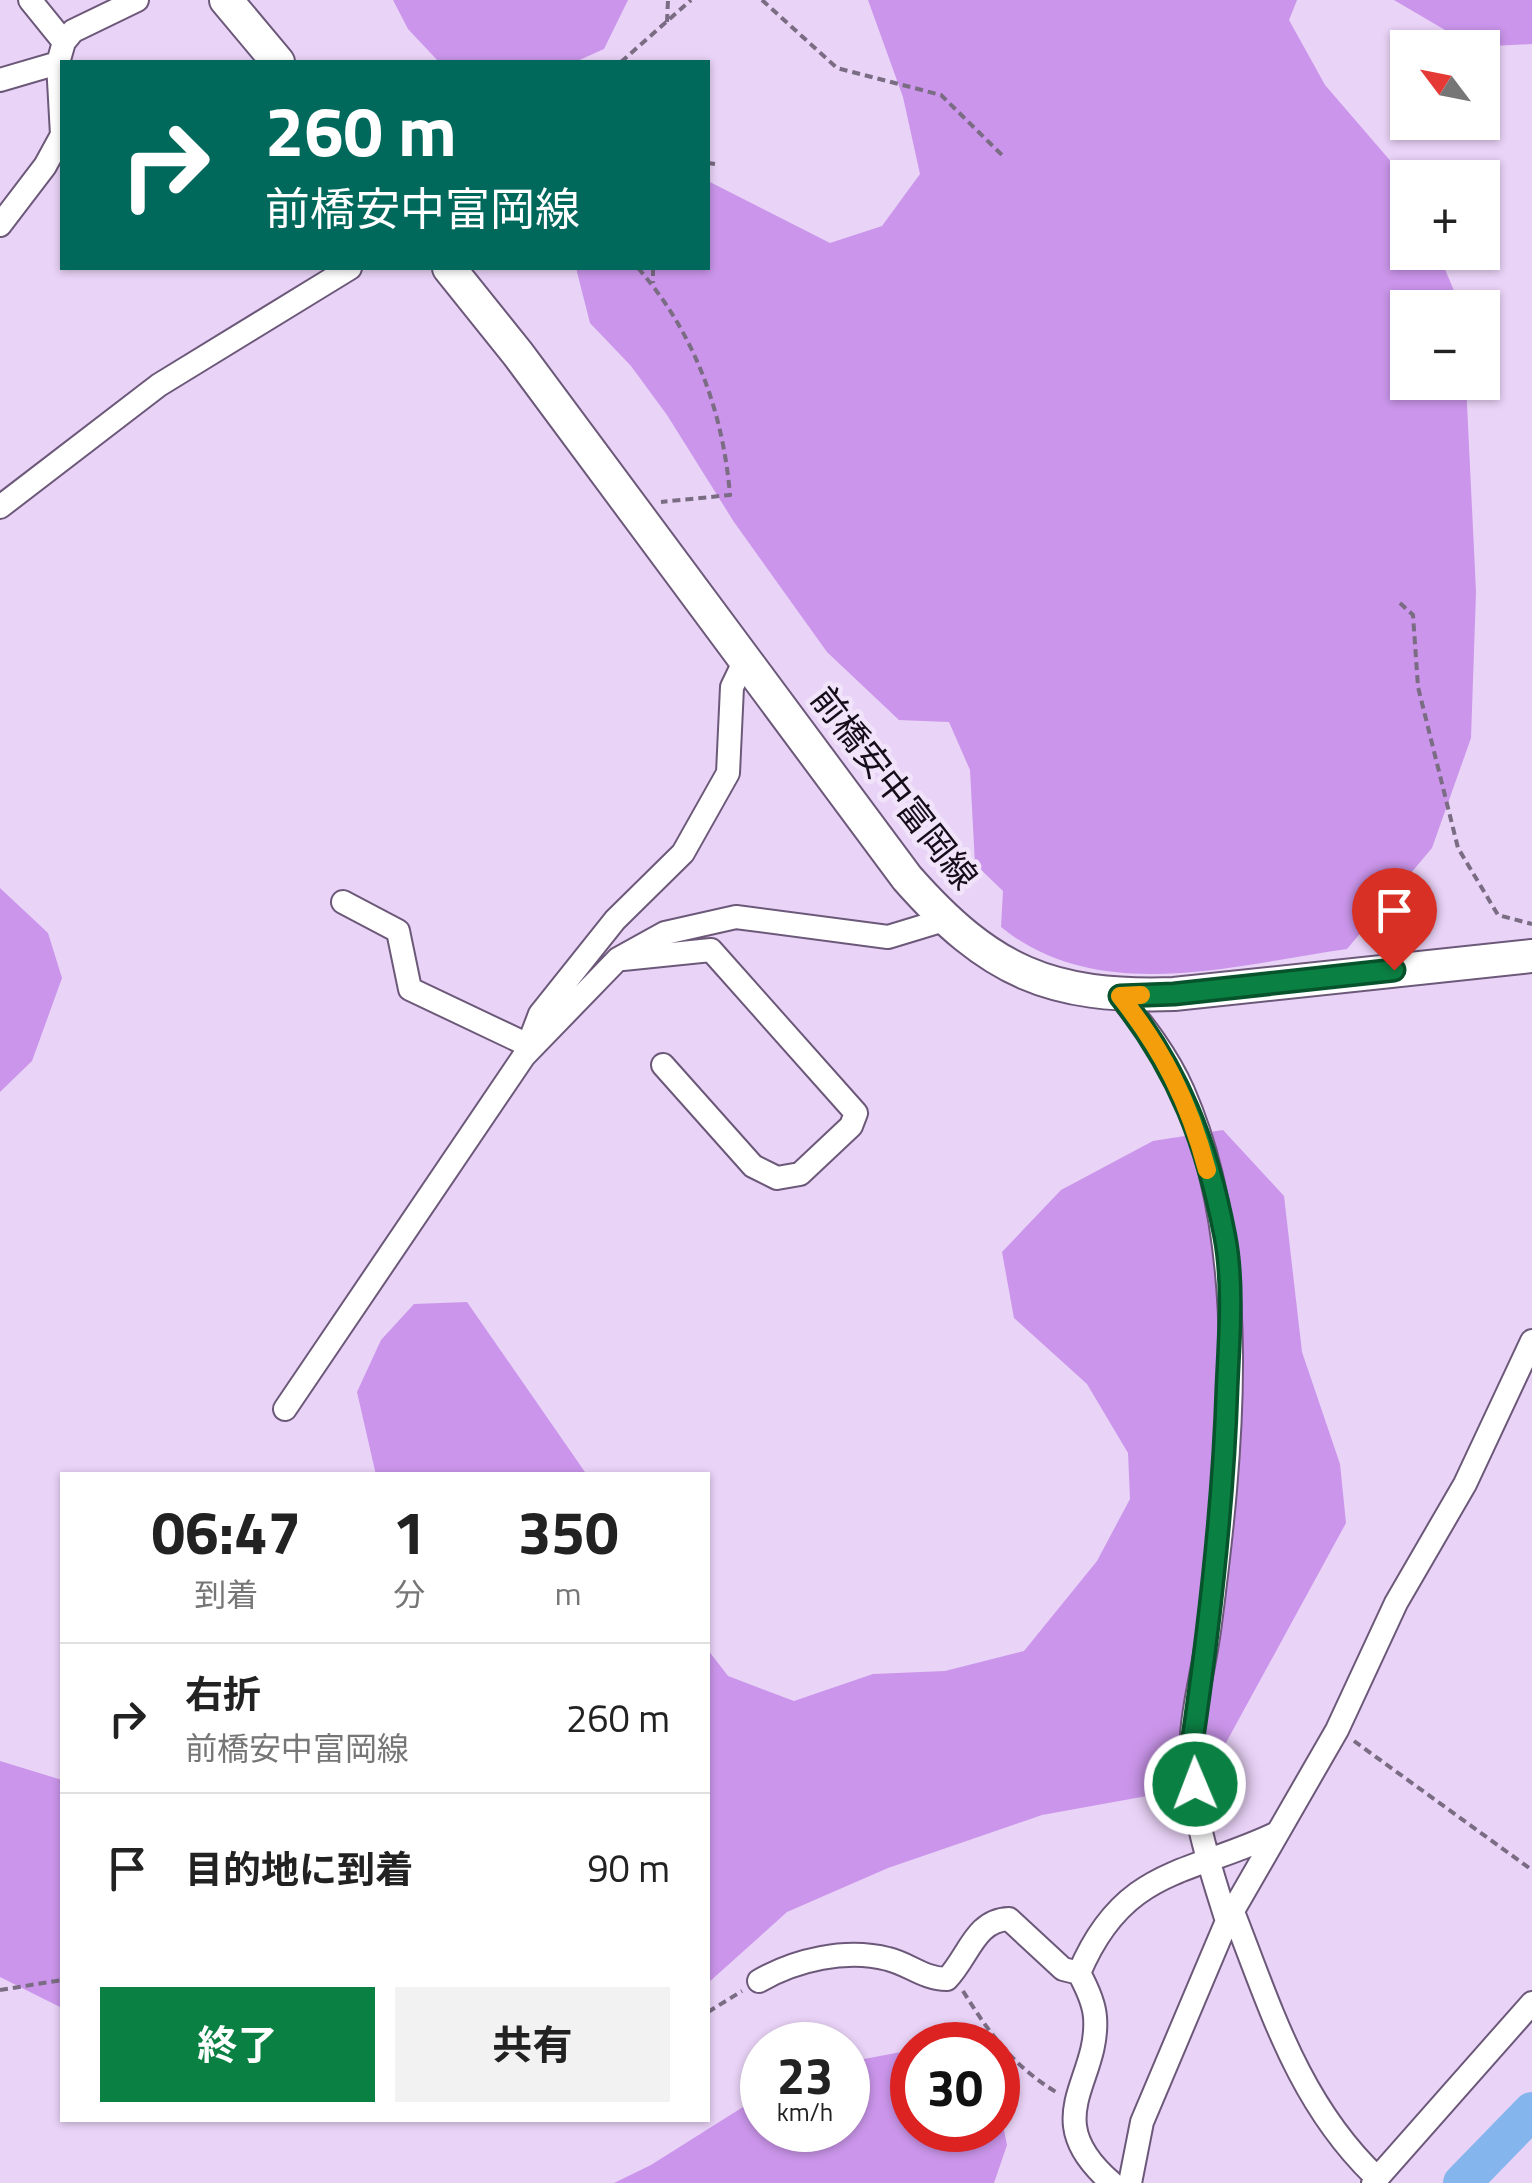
<!DOCTYPE html>
<html lang="ja">
<head>
<meta charset="utf-8">
<style>
  body { margin:0; font-family:"Titillium Web","Noto Sans JP",sans-serif; background:#f2f2f2; color:#222; height:100vh; display:flex; flex-direction:column; font-size:38px; white-space:nowrap }
  * { box-sizing:border-box; margin:0 }
  p { font-size:32px; color:#767676 }
  .icon { flex:none; width:55px; height:55px; fill:none; stroke:currentColor; stroke-width:2; stroke-linecap:round; stroke-linejoin:round }
  .map { position:relative; flex:1; overflow:hidden }
  .details { position:absolute; left:60px; top:1472px; width:650px; height:650px; display:flex; flex-direction:column; background:#fff; border-radius:0px; box-shadow:0 2px 8px #0004 }
  .details>* { flex:none }
  .top-card { position:absolute; left:60px; top:60px; width:650px; height:210px; border-radius:0px; box-shadow:0 2px 8px #0004; background:#00695c; color:#fff; overflow:hidden }
  .needle { width:65px; rotate:302deg }
  .controls { position:absolute; left:1390px; top:30px; display:grid; gap:20px }
  .controls a { display:grid; place-items:center; width:110px; height:110px; border-radius:0px; background:#fff; box-shadow:0 2px 8px #0004; font-size:50px }
  .speed { position:absolute; left:740px; top:2022px; display:flex; gap:20px; font-size:50px; font-weight:700; text-align:center }
  .speed>* { display:grid; place-content:center; width:130px; height:130px; border-radius:50%; background:#fff; box-shadow:0 2px 8px #0004; line-height:1 }
  .speed small { font-size:25px; font-weight:400 }
  .speed .limit { border:15px solid #d22; background:#fff; color:#111 }
  .pin { position:absolute; display:grid; place-items:center; width:85px; height:85px; color:#fff; margin:-102px -42px; border-radius:50% 50% 50% 0; rotate:-45deg; box-shadow:0 0 10px #0007 }
  .pin .icon { rotate:45deg }
  .me { position:absolute; width:110px; margin:-55px; rotate:359deg; stroke-linejoin:round; filter:drop-shadow(0 0 8px #0008) }
  .turn { display:flex; align-items:center; gap:35px; height:210px; padding:0 40px; font-size:45px }
  .turn .icon { width:130px; height:130px; stroke-width:2.5 }
  .turn b { display:block; font-size:70px; line-height:85px }
  .eta { display:flex; justify-content:space-evenly; align-items:center; height:170px; text-align:center }
  .eta b { font-size:60px; font-weight:700; line-height:70px }
  .primary-button { display:flex; gap:20px; margin-top:auto; padding:20px 40px }
  .primary-button a { flex:1; height:115px; border-radius:0px; background:#0b8043; color:#fff; font-size:40px; font-weight:700; line-height:115px; text-align:center }
  .primary-button a+a { background:#f2f2f2; color:#222 }
  ul { padding:0; list-style:none }
  li { display:flex; align-items:center; gap:30px; height:150px; padding:0 40px; border-top:2px solid #e0e0e0 }
  li div { flex:1 }
  li b { display:block; font-size:38px }
  li em { font-style:normal }
  .map>svg:first-child { display:block }
  .green { fill:#ca95ea }
  .lines { fill:none; stroke-linecap:round; stroke-linejoin:round }
  .river { stroke:#84b5ed; stroke-width:38 }
  .street-casing { stroke:#6c5979; stroke-width:26 }
  .primary-casing { stroke:#6c5979; stroke-width:36 }
  .path { stroke:#7a6c83; stroke-width:4; stroke-dasharray:8 5; stroke-linecap:butt }
  .street { stroke:#fff; stroke-width:22 }
  .primary { stroke:#fff; stroke-width:32 }
  .route-casing { stroke:#07532c; stroke-width:25 }
  .route { stroke:#0b8043; stroke-width:18 }
  .slow { stroke:#f59e0b; stroke-width:18 }
  .labels { text-anchor:middle; stroke-width:9; stroke-linejoin:round; paint-order:stroke }
  .street-label { font-size:35px; fill:#150e1a; stroke:#f1e4fa }
</style>
</head>
<body>
<div class="map">
<svg width="1532" height="2183" viewBox="0 0 1532 2183">
  <rect width="100%" height="100%" fill="#e9d3f7"/>
  <path class="green" d="M393,0H628L604,49L575,62H439L408,29Z
    M868,0H1297L1289,20L1325,85L1406,179L1408,252L1438,253L1461,307L1408,308V382L1466,383L1476,592L1471,738L1432,848L1347,949C1233,965 1098,1006 1001,927L1003,891L975,864L970,770L949,722L899,720L827,652L734,522L667,415L631,366L590,323L576,268H708V181L830,243L882,226L920,174L903,97Z
    M1394,0H1532V44L1474,47Z
    M0,888L48,933L62,978L32,1061L0,1092Z
    M1223,1130L1284,1196L1302,1352L1340,1464L1346,1523L1222,1750L1158,1794L1042,1815L888,1868L787,1912L708,1983V1650L728,1676L794,1701L873,1674L945,1671L1024,1651L1097,1561L1130,1499L1128,1453L1087,1384L1014,1318L1002,1252L1061,1190L1153,1141Z
    M467,1302L587,1475H376L357,1392L381,1340L414,1304Z
    M0,1761L62,1780V2008L0,1977Z
    M912,2050V2130H998V2101L1007,2145L994,2183H614L651,2165L762,2095V2130H848V2062Z"/>
  <g class="lines">
    <path class="river" d="M1462,2183L1532,2111"/>
    <defs>
      <path id="street" d="M30,0L64,42
        M0,80L58,63
        M0,225L45,166L62,135L58,63L64,42L73,31L137,0
        M0,507L159,385L350,268
        M343,902L398,931L410,989L528,1045
        M623,959L711,950L856,1113L851,1126L800,1174L777,1178L753,1166L663,1065
        M1120,996C1144,1026 1167,1055 1183,1091C1253,1251 1232,1454 1210,1623C1205,1665 1192,1708 1191,1751C1190,1807 1210,1868 1227,1921
        M527,1048L540,1014L615,920L683,853L728,773L732,687L745,660
        M285,1409L524,1056L618,959L665,933L736,917L888,937L944,920
        M1233,1912C1271,2009 1299,2104 1377,2178
        M759,1981C795,1960 846,1948 888,1959C909,1964 924,1979 947,1979C969,1956 975,1920 1009,1919L1063,1969L1079,1973
        M1112,2183C1036,2118 1100,2082 1095,2017C1094,2002 1086,1986 1079,1973C1124,1866 1190,1875 1277,1833
        M1130,2183L1142,2122L1227,1921L1337,1730L1396,1603L1465,1484L1532,1341
        M1373,2183L1532,2003"/>
      <path id="primary" d="M226,0L278,62
        M449,268L518,354L907,878C990,972 1050,998 1174,994L1532,956"/>
    </defs>
    <use href="#street" class="street-casing"/>
    <use href="#primary" class="primary-casing"/>
    <path class="path" d="M762,0L837,68L941,95L1003,156
      M667,22L668,0
      M621,62L691,0
      M708,163L715,164
      M638,268C694,332 723,411 730,495L661,502
      M653,268V283
      M1400,603L1413,615L1418,687L1458,848L1498,915L1532,924
      M1354,1741L1532,1870
      M0,1990L62,1980
      M963,1991C989,2033 1013,2066 1056,2092
      M708,2012L742,1991"/>
    <use href="#street" class="street"/>
    <use href="#primary" class="primary"/>
  </g>
  <g class="lines">
    <defs>
      <path id="route" d="M1195,1784L1191,1751C1209,1630 1223,1511 1227,1388C1229,1340 1234,1285 1225,1237C1207,1143 1179,1071 1120,996L1174,994L1394,970"/>
    </defs>
    <use href="#route" class="route-casing"/>
    <use href="#route" class="route"/>
    <path class="slow" d="M1141,995L1120,996C1163,1050 1189,1102 1207,1170"/>
  </g>
  <g class="labels">
    <g class="street-label">
      <text transform="translate(894 788) rotate(52)" y="12">前橋安中富岡線</text>
    </g>
  </g>
</svg>
<div class="controls">
<a><svg class="needle" viewBox="-14 -14 28 28"><path d="M0-13l5 13h-10z" fill="#e53935"/><path d="M0 13l5-13h-10z" fill="#767676"/></svg></a>
<a>+</a>
<a>−</a>
</div>
<div class="speed"><div>23<small>km/h</small></div><div class="limit">30</div></div>
<div class="pin" style="left:1394px;top:970px;background:#d93025"><svg class="icon" aria-label="arrive" viewBox="0 0 24 24"><path d="M6 21V4h12l-3 4 3 4H6"/></svg></div>
<svg class="me" style="left:1195px;top:1784px" viewBox="-20 -20 40 40"><circle r="17" fill="#0b8043" stroke="#fff" stroke-width="3"/><path d="M0-11L8 9 0 5-8 9z" fill="#fff"/></svg>
<div class="top-card">
<div class="turn"><svg class="icon" aria-label="right" viewBox="0 0 24 24"><path d="M7 20v-9h11M14 6l5 5-5 5"/></svg><div><b>260 m</b>前橋安中富岡線</div></div>
</div>
<section class="details">
<div class="eta">
<div><b>06:47</b><p>到着</p></div>
<div><b>1</b><p>分</p></div>
<div><b>350</b><p>m</p></div>
</div>
<ul>
<li><svg class="icon" aria-label="right" viewBox="0 0 24 24"><path d="M7 20v-9h11M14 6l5 5-5 5"/></svg><div><b>右折</b><p>前橋安中富岡線</p></div><em>260 m</em></li>
<li><svg class="icon" aria-label="arrive" viewBox="0 0 24 24"><path d="M6 21V4h12l-3 4 3 4H6"/></svg><div><b>目的地に到着</b></div><em>90 m</em></li>
</ul>
<div class="primary-button"><a>終了</a><a>共有</a></div>
</section>
</div>
</body>
</html>
